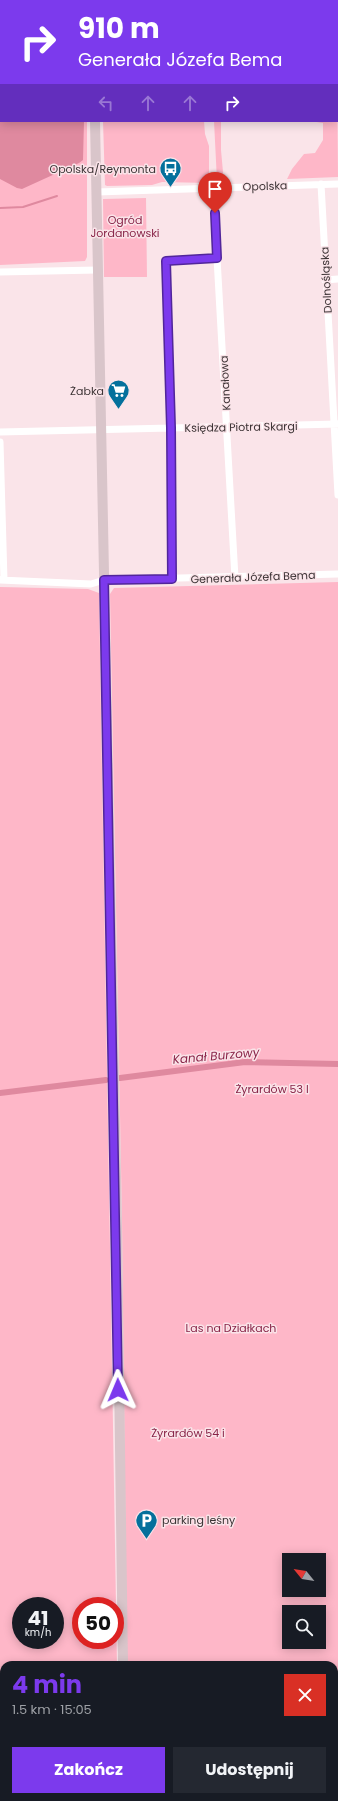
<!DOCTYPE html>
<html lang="pl">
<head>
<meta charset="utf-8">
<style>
  body { margin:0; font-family:Poppins,sans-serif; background:#242831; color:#f1f3f6; height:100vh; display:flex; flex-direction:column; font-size:15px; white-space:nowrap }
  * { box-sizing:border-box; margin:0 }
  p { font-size:13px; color:#9ea1a6 }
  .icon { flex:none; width:22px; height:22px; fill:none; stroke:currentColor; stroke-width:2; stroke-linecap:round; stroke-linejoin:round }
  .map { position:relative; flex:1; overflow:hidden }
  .details { position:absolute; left:0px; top:1661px; width:338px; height:140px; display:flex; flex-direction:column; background:#171b24; border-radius:12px 12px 0 0; box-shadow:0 2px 10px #0003 }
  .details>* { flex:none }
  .top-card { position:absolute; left:0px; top:0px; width:338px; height:122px; box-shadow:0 2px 10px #0003; background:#7c3aed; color:#fff; overflow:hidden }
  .needle { width:26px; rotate:300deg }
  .fabs { position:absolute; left:282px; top:1553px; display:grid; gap:8px }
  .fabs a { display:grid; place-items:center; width:44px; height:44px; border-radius:0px; background:#171b24; box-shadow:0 2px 10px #0003; font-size:20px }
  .speed { position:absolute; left:12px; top:1597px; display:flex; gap:8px; font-size:20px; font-weight:700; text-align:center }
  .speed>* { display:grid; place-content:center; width:52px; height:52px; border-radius:50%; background:#171b24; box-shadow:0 2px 10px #0003; line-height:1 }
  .speed small { font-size:10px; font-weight:400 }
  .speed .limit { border:6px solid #d22; background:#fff; color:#111 }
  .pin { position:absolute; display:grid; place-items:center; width:34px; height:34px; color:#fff; margin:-41px -17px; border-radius:50% 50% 50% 0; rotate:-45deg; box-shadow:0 0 4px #0007 }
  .pin .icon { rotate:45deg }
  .me { position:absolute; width:44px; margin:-22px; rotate:359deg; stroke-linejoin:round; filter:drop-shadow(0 0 3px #0008) }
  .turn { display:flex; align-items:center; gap:14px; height:84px; padding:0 12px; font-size:18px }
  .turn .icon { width:52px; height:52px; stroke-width:2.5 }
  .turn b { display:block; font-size:28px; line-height:34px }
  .lanes { display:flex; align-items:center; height:38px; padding:0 12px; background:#0003; justify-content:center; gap:20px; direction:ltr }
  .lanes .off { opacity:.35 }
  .round { display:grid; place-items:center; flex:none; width:42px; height:42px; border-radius:0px; background:#242831 }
  .overview { display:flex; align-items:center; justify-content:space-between; height:68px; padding:0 12px }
  h1 { font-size:24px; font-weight:700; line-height:30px; color:#7c3aed }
  .button { display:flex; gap:8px; margin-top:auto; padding:8px 12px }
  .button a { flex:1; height:46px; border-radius:0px; background:#7c3aed; color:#fff; font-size:16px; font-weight:700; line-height:46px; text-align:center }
  .button a+a { background:#242831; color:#f1f3f6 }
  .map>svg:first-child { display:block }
  .green { fill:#feb7c8; fill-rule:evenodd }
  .water { fill:#df899f }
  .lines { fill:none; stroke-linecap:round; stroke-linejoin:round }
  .stream { stroke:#df899f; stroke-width:2 }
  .canal { stroke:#df899f; stroke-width:6 }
  .minor { stroke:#fff; stroke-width:7 }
  .secondary { stroke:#d9c5ca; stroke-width:10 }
  .route-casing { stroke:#51269a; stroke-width:10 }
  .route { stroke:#7c3aed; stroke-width:7 }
  .labels { text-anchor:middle; stroke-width:3; stroke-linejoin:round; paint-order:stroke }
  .poi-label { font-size:11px; fill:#3c3335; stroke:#fae4e9; text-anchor:end }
  .street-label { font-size:11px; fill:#3c3335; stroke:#fae4e9 }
  .park-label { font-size:11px; fill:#882347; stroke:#fae4e9 }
  .water-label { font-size:12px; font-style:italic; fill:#8a2549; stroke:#fae4e9 }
</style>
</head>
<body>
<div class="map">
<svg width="338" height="1801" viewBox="0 0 338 1801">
  <rect width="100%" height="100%" fill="#fae4e9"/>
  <path class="green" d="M337,53L338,177L287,179L292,169L304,154L315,153L323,140V123L310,121H337Z
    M0,79L1,121H87V257L85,261L0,265Z
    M103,121H204L205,134L209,146V183L162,182L152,185L107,186L105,185Z
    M214,121H221V150L224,183H221L217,181Z
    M146,198L147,277H104L103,199Z
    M338,582V1801H134L133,1797H334V1665H127L122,1219L110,594L114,588ZM289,1560H319V1590H289ZM289,1612H319V1642H289Z
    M0,587L88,589L99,593L117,1665H4V1797H115L114,1801H0ZM21,1606H55V1640H21ZM81,1606H115V1640H81Z"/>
  <path class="water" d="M0,102L1,121H84L83,160L79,163L22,189L17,188L0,179Z"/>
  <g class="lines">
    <path class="stream" d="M337,106L338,105
      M0,208L23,207L57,196"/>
    <path class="canal" d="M120,1078L245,1062L338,1064
      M0,1093L106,1080"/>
    <path class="minor" d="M1,0V1
      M203,0V1
      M321,184L338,495
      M214,188L217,258L235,578
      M97,192L338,184
      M0,272L97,270
      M325,280L338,279
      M0,432L338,424
      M0,442L4,580
      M172,579L171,428L166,261L217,258
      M0,580L91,584L104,580L338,574"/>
    <path class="secondary" d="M91,0V1
      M95,121L117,1227L123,1665
      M126,1797L127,1801"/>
  </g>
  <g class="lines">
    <defs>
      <path id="route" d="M118,1390L104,580L172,579L171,428L166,261L217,258L215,213"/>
    </defs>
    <use href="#route" class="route-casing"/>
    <use href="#route" class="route"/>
  </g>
  <defs>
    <symbol id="bus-pin" viewBox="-11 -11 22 30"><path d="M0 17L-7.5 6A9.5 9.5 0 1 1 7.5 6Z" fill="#04709c" stroke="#fae4e9"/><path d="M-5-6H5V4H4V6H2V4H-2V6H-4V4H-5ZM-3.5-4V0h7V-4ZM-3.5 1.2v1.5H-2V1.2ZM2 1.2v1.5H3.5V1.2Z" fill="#fff"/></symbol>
    <symbol id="supermarket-pin" viewBox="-11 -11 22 30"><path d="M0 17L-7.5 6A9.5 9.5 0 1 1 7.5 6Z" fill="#04709c" stroke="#fae4e9"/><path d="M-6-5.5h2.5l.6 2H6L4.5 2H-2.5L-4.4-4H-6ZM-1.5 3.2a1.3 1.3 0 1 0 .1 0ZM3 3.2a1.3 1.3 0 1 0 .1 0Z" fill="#fff"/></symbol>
    <symbol id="parking-pin" viewBox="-11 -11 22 30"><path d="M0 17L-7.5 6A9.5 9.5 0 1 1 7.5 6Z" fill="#04709c" stroke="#fae4e9"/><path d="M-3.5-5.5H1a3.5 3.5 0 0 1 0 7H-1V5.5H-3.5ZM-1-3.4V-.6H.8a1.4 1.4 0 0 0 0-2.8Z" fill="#fff"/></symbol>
  </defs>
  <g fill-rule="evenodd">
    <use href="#bus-pin" x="158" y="156" width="25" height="34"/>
    <use href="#supermarket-pin" x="106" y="378" width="25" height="34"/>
    <use href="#parking-pin" x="134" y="1508" width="25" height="34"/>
  </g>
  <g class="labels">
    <g class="poi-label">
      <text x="156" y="173">Opolska/Reymonta</text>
      <text x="104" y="395">Żabka</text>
      <text x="162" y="1524" text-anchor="start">parking leśny</text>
    </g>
    <g class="street-label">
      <text transform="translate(265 186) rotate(-2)" y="4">Opolska</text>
      <text transform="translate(326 280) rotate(-93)" y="4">Dolnośląska</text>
      <text transform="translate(225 383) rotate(-93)" y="4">Kanałowa</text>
      <text transform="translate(241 427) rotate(-1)" y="4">Księdza Piotra Skargi</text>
      <text transform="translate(253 577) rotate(-2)" y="4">Generała Józefa Bema</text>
    </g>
    <g class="park-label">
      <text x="125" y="224">Ogród<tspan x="125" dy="13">Jordanowski</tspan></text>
      <text x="272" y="1093">Żyrardów 53 l</text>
      <text x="231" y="1332">Las na Działkach</text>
      <text x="188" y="1437">Żyrardów 54 i</text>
    </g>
    <g class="water-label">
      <text transform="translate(216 1056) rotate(-5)" y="4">Kanał Burzowy</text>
    </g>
  </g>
</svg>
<div class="fabs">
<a><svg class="needle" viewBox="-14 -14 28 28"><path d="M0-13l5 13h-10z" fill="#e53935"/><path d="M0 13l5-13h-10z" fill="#9ea1a6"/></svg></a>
<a><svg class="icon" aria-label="search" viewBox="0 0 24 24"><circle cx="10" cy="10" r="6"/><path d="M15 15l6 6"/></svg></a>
</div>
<div class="speed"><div>41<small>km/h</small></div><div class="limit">50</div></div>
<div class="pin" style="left:215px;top:213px;background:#d93025"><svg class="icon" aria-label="arrive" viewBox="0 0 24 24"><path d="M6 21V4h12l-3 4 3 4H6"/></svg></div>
<svg class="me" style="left:118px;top:1390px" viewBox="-20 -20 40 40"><path d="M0-17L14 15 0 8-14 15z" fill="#7c3aed" stroke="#fff" stroke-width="4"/></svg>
<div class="top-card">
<div class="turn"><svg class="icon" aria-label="right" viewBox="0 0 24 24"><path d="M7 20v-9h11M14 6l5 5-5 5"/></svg><div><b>910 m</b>Generała Józefa Bema</div></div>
<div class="lanes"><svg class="icon off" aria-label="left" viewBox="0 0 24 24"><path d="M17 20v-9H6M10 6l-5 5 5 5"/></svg><svg class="icon off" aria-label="ahead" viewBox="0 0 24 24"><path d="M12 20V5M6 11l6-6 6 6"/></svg><svg class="icon off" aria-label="ahead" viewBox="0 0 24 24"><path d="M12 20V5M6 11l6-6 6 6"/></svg><svg class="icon" aria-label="right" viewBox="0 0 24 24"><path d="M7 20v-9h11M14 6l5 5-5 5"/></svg></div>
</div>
<section class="details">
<div class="overview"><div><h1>4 min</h1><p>1.5 km · 15:05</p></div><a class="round" style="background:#d93025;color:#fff"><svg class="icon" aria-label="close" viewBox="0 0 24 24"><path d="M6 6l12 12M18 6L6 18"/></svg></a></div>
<div class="button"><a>Zakończ</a><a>Udostępnij</a></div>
</section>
</div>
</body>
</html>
